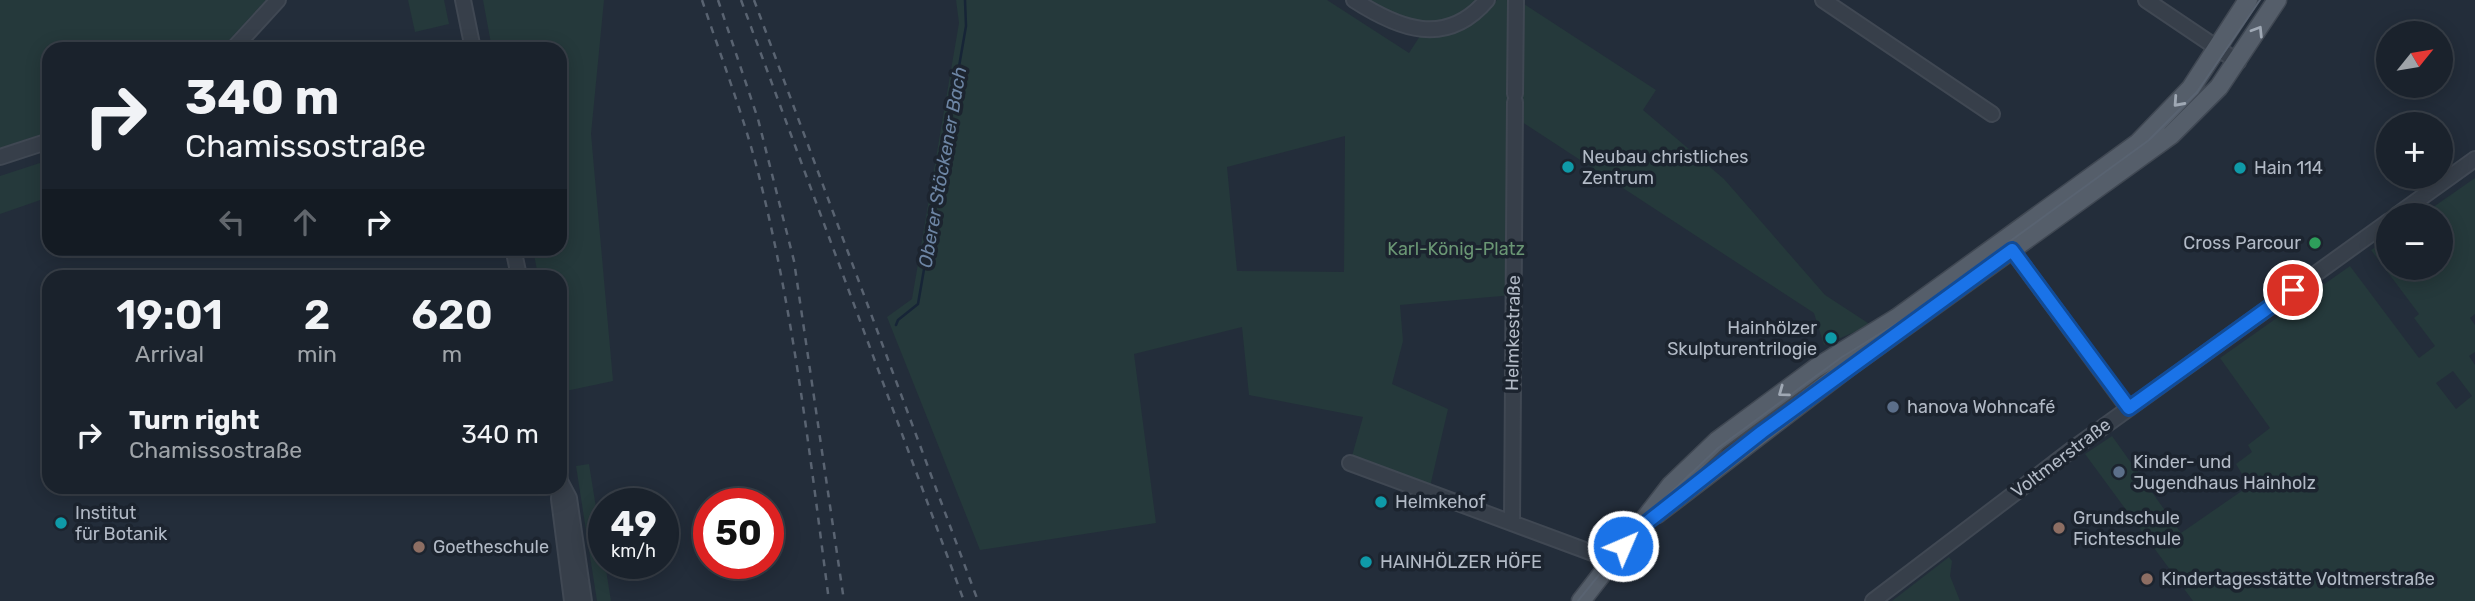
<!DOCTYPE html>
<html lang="en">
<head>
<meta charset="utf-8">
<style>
  body { margin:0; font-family:Rubik,sans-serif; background:#272f38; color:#f1f3f6; height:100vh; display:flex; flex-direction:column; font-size:26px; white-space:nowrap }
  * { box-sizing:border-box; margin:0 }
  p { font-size:23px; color:#9fa4a9 }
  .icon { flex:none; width:38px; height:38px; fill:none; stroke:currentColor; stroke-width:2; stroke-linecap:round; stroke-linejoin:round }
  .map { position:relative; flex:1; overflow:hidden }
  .side { position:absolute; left:42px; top:270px; width:525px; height:224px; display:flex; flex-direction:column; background:#1a222c; border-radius:21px; box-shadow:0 4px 18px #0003,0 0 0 2px #383f48 }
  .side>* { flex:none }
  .guide { position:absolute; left:42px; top:42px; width:525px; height:214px; border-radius:21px; box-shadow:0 4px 18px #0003,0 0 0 2px #383f48; background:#1a222c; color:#f1f3f6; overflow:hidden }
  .needle { width:46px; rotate:60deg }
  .buttons { position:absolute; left:2376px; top:21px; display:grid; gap:14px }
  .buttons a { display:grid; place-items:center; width:77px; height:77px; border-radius:50%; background:#1a222c; box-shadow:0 4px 18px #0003,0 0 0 2px #383f48; font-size:35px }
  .speed { position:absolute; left:588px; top:488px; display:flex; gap:14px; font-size:35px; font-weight:700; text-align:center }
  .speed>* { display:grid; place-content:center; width:91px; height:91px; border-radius:50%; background:#1a222c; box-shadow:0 4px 18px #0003,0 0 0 2px #383f48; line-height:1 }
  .speed small { font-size:18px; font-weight:400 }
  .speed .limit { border:10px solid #d22; background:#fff; color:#111 }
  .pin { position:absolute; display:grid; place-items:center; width:60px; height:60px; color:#fff; margin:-30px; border:4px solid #fff; border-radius:50%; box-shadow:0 2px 7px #0007 }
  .me { position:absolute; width:77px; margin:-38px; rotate:45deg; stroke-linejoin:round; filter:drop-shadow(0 0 5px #0008) }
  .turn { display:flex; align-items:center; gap:24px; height:147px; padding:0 28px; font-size:32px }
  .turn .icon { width:91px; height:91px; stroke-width:2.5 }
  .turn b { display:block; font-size:49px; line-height:60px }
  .lanes { display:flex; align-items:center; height:66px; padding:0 28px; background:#0003; justify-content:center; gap:35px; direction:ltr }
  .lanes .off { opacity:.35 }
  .eta { display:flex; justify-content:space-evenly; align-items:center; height:119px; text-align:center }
  .eta b { font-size:42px; font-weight:600; line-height:49px }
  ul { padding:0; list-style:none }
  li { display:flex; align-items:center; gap:21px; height:91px; padding:0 28px }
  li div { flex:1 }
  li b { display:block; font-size:26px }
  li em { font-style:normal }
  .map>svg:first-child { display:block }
  .green { fill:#25393b; fill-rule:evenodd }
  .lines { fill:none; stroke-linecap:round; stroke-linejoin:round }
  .stream { stroke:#172537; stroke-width:2.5 }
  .minor-casing { stroke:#404853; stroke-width:18 }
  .major-casing { stroke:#404853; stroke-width:21 }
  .minor { stroke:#373f4a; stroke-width:14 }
  .major { stroke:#555e6a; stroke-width:18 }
  .tram { stroke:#596371; stroke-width:2 }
  .rail { stroke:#596371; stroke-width:2.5; stroke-dasharray:7 7; stroke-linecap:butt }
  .oneway { stroke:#9fa8b4 }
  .route-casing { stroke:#114b97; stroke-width:18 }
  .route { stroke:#1a73e8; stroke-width:12 }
  .culture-dot { fill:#0f9aa8; stroke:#1c242f; stroke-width:2.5 }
  .leisure-dot { fill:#2e9e5b; stroke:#1c242f; stroke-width:2.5 }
  .service-dot { fill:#5c6f8a; stroke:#1c242f; stroke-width:2.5 }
  .education-dot { fill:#8d6e63; stroke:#1c242f; stroke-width:2.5 }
  .labels { text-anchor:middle; stroke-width:7; stroke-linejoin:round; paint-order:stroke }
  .poi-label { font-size:18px; fill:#b2bac6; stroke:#1c242f; text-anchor:start }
  .park-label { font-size:18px; fill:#6a9674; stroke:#1c242f }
  .street-label { font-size:18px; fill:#b2bac6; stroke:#1c242f }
  .water-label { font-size:19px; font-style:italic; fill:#6d85a4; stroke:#1c242f }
</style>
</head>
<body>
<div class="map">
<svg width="2475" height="601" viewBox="0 0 2475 601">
  <rect width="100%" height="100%" fill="#232d3a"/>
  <path class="green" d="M0,0H266L221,49H49V132L0,148Z
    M408,0H444L449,24L415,32Z
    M483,0H604L591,134L613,381L561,392L560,276H538L533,249L560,248V49H492Z
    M956,0H1327L1409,53L1420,36C1452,34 1475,25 1497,0H1512L1507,205L1513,295L1400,305L1403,341L1392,384L1448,409L1429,491L1350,463L1363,417L1249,395L1242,327L1134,354L1156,523L980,550L887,317L912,299L959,23ZM1345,136L1344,272L1237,271L1227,167Z
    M1361,0H1486L1479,9L1423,29Z
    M1521,2L1656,90L1643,110L1724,179L1825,295L1871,325L1824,345L1814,313L1522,122Z
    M49,160V197L0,214V176Z
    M2475,178V314L2470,318L2475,325V352L2469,356L2475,365V601H2193L2085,454L2112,436L2181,533L2249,486L2236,464L2252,452L2248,445L2270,428L2220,358L2350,266L2419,358L2435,346L2414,318L2419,314L2371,250L2389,238V268H2441V252L2453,243L2441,227V215H2433L2429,210ZM2453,371L2472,396L2456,409L2436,383Z
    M589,464L611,601H597L576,466Z
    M1949,557L1952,561L1950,576L1960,601H1892Z"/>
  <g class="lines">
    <path class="stream" d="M896,325L898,320L918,304L966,26L965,0"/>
    <defs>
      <path id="minor" d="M463,0L473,49
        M1354,0C1399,29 1446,48 1487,0
        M1823,0L1992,114
        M2146,0L2238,62
        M233,49L278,0
        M1515,94L1516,0
        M0,157L49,141
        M2397,215L2475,159
        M2006,242L2128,408
        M513,248L519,276
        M1350,463L1598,555L1610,562
        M560,479L559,499L572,601
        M561,483L569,498L584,601
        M1512,523L1515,102
        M1873,601L2074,448L2389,221"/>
      <path id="major" d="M1657,514L1849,367L2171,135L2219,87L2277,0
        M1581,601L1671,485L1717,441L1816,368L1897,318L2138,143L2191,88L2248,0"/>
    </defs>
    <use href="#minor" class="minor-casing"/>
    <use href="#major" class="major-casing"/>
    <use href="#minor" class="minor"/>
    <use href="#major" class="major"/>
    <path class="tram" d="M1700,475L1761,428
      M1578,601L1649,513L1718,448L1842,357L1902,320L2149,140L2197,92L2260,0"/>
    <path class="rail" d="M702,0C721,57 743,114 758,172C794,313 810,457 829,601
      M718,0L758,119L794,261L844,601
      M741,0L964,601
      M754,0L978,601"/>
  </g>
  <defs><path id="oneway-chevron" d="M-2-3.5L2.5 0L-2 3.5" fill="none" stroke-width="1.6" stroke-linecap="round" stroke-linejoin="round" transform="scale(1.75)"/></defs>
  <g class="oneway">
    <use href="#oneway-chevron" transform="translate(2258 31) rotate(-58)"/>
    <use href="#oneway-chevron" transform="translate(2178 102) rotate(132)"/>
    <use href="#oneway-chevron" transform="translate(1783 392) rotate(144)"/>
  </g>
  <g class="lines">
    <defs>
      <path id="route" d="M1623,546L1636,531L1762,432L2012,250L2129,408L2293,290"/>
    </defs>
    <use href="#route" class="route-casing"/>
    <use href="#route" class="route"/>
  </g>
  <g class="culture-dot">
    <circle cx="1568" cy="167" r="7"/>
    <circle cx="2240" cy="168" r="7"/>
    <circle cx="1831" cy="338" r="7"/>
    <circle cx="1381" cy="502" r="7"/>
    <circle cx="61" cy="523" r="7"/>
    <circle cx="1366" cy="562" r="7"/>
  </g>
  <circle class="leisure-dot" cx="2315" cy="243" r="7"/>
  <g class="service-dot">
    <circle cx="1893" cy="407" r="7"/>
    <circle cx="2119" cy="472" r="7"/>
  </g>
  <g class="education-dot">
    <circle cx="2059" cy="528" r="7"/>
    <circle cx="419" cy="547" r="7"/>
    <circle cx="2147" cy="579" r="7"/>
  </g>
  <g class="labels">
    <g class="poi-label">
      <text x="1582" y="163">Neubau christliches<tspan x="1582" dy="21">Zentrum</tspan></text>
      <text x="2254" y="174">Hain 114</text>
      <text x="2301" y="249" text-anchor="end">Cross Parcour</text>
      <text x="1817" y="334" text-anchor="end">Hainhölzer<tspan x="1817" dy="21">Skulpturentrilogie</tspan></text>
      <text x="1907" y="413">hanova Wohncafé</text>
      <text x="2133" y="468">Kinder- und<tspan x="2133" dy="21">Jugendhaus Hainholz</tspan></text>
      <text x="1395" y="508">Helmkehof</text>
      <text x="75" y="519">Institut<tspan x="75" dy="21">für Botanik</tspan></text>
      <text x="2073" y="524">Grundschule<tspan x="2073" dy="21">Fichteschule</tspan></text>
      <text x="433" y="553">Goetheschule</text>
      <text x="1380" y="568">HAINHÖLZER HÖFE</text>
      <text x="2161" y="585">Kindertagesstätte Voltmerstraße</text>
    </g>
    <g class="park-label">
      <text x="1456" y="255">Karl-König-Platz</text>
    </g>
    <g class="street-label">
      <text transform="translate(1513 333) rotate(-89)" y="6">Helmkestraße</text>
      <text transform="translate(2061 458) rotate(-37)" y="6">Voltmerstraße</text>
    </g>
    <g class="water-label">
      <text transform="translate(942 167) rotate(-80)" y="7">Oberer Stöckener Bach</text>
    </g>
  </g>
</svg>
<div class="buttons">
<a><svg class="needle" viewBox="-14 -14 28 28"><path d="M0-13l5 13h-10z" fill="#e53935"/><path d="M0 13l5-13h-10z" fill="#9fa4a9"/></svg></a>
<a>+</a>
<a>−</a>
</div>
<div class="speed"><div>49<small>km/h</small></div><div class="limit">50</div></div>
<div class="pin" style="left:2293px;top:290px;background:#d93025"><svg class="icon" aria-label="arrive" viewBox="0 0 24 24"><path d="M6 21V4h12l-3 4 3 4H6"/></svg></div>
<svg class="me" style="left:1623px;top:546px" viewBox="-20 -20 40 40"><circle r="17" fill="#1a73e8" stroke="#fff" stroke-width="3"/><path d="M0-11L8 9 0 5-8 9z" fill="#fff"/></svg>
<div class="guide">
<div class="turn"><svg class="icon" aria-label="right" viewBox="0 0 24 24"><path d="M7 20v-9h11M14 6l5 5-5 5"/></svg><div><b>340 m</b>Chamissostraße</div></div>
<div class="lanes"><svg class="icon off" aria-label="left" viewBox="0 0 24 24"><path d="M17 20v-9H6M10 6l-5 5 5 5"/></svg><svg class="icon off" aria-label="ahead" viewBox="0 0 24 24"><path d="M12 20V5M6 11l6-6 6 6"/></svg><svg class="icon" aria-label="right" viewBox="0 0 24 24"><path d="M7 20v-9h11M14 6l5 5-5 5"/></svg></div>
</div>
<section class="side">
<div class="eta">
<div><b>19:01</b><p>Arrival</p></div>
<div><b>2</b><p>min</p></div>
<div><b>620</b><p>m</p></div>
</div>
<ul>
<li><svg class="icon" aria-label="right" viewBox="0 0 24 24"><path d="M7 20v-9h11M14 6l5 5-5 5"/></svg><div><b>Turn right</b><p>Chamissostraße</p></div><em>340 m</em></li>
</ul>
</section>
</div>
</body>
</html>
